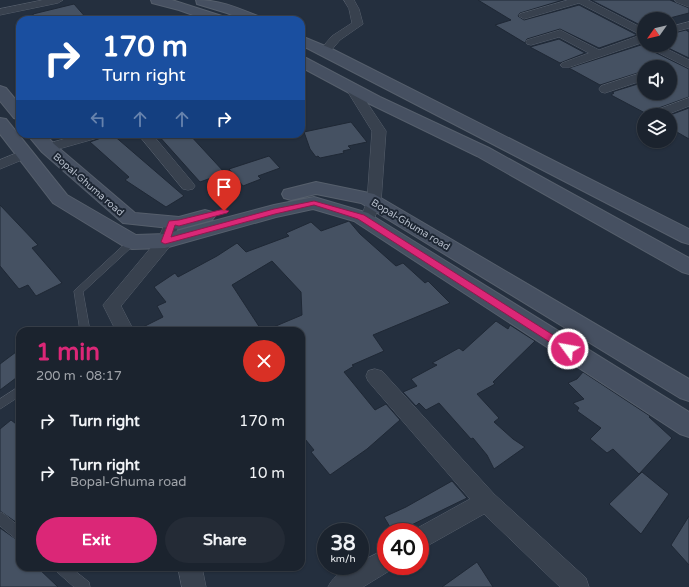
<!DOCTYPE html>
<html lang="en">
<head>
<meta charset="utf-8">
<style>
  body { margin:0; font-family:"Varela Round",sans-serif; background:#242b36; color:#f1f3f6; height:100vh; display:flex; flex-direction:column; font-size:15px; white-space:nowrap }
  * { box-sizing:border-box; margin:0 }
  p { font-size:13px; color:#a0a4aa }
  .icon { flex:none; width:22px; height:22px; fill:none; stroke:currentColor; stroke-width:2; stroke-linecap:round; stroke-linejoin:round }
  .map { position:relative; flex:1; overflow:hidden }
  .details { position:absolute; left:16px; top:327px; width:289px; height:244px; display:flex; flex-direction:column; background:#1b232e; border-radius:12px; box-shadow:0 1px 3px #0004,0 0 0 1px #39404a }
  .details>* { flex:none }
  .banner { position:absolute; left:16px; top:16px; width:289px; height:122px; border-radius:12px; box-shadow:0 1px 3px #0004,0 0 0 1px #39404a; background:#1a4fa0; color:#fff; overflow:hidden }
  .needle { width:26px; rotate:236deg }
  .tools { position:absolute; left:637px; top:12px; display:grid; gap:8px }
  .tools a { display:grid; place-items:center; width:40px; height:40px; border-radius:50%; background:#1b232e; box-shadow:0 1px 3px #0004,0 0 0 1px #39404a; font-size:20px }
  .speed { position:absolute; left:317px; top:523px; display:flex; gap:8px; font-size:20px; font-weight:700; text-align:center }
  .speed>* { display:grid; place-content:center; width:52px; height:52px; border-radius:50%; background:#1b232e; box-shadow:0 1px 3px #0004,0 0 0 1px #39404a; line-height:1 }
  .speed small { font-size:10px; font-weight:400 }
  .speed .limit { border:6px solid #d22; background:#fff; color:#111 }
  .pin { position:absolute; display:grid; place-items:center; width:34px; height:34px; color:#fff; margin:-41px -17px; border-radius:50% 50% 50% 0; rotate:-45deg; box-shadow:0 0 4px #0007 }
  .pin .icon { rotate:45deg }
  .me { position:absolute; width:44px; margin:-22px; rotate:302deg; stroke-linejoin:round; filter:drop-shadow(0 0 3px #0008) }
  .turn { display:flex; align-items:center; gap:14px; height:84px; padding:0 20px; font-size:18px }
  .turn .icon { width:52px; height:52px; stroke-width:2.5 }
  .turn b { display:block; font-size:28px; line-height:34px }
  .lanes { display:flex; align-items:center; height:38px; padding:0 20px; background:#0003; justify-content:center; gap:20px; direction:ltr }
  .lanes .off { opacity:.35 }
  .round { display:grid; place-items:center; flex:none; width:42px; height:42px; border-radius:21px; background:#242b36 }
  .summary { display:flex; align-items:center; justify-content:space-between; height:68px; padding:0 20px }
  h1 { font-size:24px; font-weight:700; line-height:30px; color:#db2777 }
  .primary-button { display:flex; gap:8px; margin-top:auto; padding:8px 20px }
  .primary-button a { flex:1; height:46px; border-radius:24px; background:#db2777; color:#fff; font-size:16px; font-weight:700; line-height:46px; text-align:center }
  .primary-button a+a { background:#242b36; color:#f1f3f6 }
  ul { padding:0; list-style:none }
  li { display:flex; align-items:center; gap:12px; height:52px; padding:0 20px }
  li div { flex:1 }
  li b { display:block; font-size:15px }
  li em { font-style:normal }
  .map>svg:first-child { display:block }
  .building { fill:#455162; stroke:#1f2835 }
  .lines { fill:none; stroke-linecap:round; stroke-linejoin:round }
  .lane-casing { stroke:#565f6c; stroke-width:1 }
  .street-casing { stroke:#565f6c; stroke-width:1 }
  .secondary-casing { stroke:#565f6c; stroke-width:2 }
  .lane { fill:#38414e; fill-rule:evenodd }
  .street { fill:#38414e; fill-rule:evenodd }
  .secondary { fill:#465061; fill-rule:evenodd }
  .route { fill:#db2777; stroke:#8e194d }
  .labels { text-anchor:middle; stroke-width:4; stroke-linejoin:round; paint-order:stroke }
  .street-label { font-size:10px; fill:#b4bcc9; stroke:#1d2633 }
</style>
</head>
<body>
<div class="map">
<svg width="689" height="587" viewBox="0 0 689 587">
  <rect width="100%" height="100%" fill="#242f3e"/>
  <path class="building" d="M478,0H563L520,13L518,16L524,20L579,5L637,35L599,48L560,29L527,39L525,43L495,25L511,20Z
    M591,0H670L689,8V13L666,19H644V27Z
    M74,4L88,20H34L33,14Z
    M686,30L689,32V58L662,45H670V34Z
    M559,39L585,53L560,63L530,47Z
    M644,44L646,48L689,69V97L645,113L611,95L614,93L612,92L644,82V93H670V67H644V71L600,85L569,68Z
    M689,108V139L670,128V115Z
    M351,122L367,142L348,146L351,149L343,151L344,153L320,158L318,156L316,157L310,149L304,132Z
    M104,134H112L184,196L166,207L125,180L129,177L90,142L101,138Z
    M157,134H189L225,173L200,182Z
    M269,156L280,168L258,176L261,179L243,186L229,169Z
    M0,205L38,245L32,248L62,283L36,296L28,285L19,289L0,266Z
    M349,221L360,234L396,266L403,263L425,283L428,281L450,303L373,335L384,351L352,365L354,366L344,372L375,410L386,404L400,420L367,449L330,475L311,452L314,450L301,434V331H264L302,315L301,292L272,261L232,285L262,331H135L163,317L157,306L166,302L154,287L175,273L178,277L217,256L237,243L246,252L289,236L286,233L311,222L321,231Z
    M496,321L508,329L510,325L535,341L493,382L495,384L477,394L499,418L494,422L513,439L525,447L494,469L487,455L473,438L471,439L439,403L426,410L419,403L416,406L403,392L417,386L411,379L437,365L432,363L459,348L463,351Z
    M20,349V375L0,390V364Z
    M583,372L650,416L649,417L672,438L639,474L613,449L607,453L590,439L601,428L577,411L579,408L573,403L584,399L568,383L577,379Z
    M11,420L20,427V525L0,511V429Z
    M642,472L669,494L641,534L609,504Z
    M452,481L467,498L397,532H393L384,517L406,507Z
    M689,516V565L671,545Z
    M0,528L20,542V567H37L58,587H0Z
    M477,562L493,587H442Z"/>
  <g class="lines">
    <defs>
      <path id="lane" d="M132,239L136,242L135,244L83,292L90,331H80L74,291L129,240Z
        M20,386V396L0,409V399Z
        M0,512L4,514L20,527V541L16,539L0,526Z
        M54,567H70L89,582L90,587H74L56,571Z"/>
      <path id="street" d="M43,0H63L58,3L0,15V9Z
        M344,0H354L359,9L363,24L340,40L329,53H321L319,51L332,36L352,23L349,9Z
        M568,0H588L644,29V42L570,67H562L560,65L562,63L589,53L559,37L531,45L527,44L526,42L527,40L560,30L599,50L641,35L579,3L524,19L519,16L520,14Z
        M675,0H689V7L676,2Z
        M689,22V28L670,33V27Z
        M645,45H659L689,60V68L647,47Z
        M644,72V80L605,93L601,92L599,89L601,86Z
        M352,85L356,86L386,131L381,202L372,224L367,226L362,224L359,221L367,202L372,131L346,89L348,86Z
        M689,98V106L666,115H649L651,112Z
        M82,134H103L101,137L48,152L43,151L41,148L43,145Z
        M138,134H152L193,183L195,186L193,189L188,190L183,189Z
        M24,150L29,151L31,154L29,157L0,169V160Z
        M172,217L177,219L180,222L171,245L121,306L134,331H116L103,305L158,239L167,219Z
        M375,369L382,371L494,494L586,578L589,587H560L484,514L420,550V532L412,531L470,499L368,381L366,376L368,371Z
        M386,549V566H395L394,568L363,587H328C333,576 347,566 360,566V562Z
        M178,567H202L206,587H182Z"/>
      <path id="secondary" d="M151,0H172L225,17L227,20H207L179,10L152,3Z
        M196,0C221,0 238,8 260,17L262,20H244L227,13L197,4Z
        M301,36L330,48L689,229V244L682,242L301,45Z
        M301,57L306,58L380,97L489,148L689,258V274L682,272L477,156L368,103L301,67Z
        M0,86L6,88L20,105V120L14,118L0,101Z
        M0,118L6,119L67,195L136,235L165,234L274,205L314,197L368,213L689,412V437L680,434L354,221L313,209L276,217L165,248L132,249L125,247L53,203L0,134Z
        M27,134H45L54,144L135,213L179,217L205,210L212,212L215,216L212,220L179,229L123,223L42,152Z
        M316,182L374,194L689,379V401L680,398L361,203L316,194L291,200L284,198L282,194L284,190Z"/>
    </defs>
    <use href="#lane" class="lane-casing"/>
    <use href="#street" class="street-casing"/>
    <use href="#secondary" class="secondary-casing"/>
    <use href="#lane" class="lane"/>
    <use href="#street" class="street"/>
    <use href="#secondary" class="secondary"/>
  </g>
  <path class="route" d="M314,201L364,215L572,347L573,349L572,352H565L358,219L314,205L275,214L165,244L161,242L169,221L179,220L224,209L229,211L227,213L179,226L175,225L171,237L274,209Z"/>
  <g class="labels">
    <g class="street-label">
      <text transform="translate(89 184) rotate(41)" y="4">Bopal-Ghuma road</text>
      <text transform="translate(411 224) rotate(31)" y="4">Bopal-Ghuma road</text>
    </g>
  </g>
</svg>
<div class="tools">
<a><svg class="needle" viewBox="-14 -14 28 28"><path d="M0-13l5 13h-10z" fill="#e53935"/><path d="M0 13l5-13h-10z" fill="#a0a4aa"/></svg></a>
<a><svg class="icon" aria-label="sound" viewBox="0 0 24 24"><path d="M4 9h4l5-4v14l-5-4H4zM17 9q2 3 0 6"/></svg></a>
<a><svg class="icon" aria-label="layers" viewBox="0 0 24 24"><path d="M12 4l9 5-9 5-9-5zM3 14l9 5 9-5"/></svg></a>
</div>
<div class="speed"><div>38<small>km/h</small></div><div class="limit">40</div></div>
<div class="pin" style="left:224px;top:211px;background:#d93025"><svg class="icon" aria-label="arrive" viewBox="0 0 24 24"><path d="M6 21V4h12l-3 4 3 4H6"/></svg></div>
<svg class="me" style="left:568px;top:349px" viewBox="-20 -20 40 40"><circle r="17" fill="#db2777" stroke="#fff" stroke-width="3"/><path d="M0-11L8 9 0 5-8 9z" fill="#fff"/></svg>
<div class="banner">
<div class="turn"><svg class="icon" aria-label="right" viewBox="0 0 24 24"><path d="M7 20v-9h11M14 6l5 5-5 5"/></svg><div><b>170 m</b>Turn right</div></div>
<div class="lanes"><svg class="icon off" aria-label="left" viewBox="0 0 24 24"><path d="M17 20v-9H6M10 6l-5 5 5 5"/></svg><svg class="icon off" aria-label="ahead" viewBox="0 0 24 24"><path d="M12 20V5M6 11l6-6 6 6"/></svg><svg class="icon off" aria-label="ahead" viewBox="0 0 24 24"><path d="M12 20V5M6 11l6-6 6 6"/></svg><svg class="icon" aria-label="right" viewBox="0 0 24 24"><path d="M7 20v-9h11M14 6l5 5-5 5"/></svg></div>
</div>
<section class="details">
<div class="summary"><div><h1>1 min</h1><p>200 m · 08:17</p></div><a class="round" style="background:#d93025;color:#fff"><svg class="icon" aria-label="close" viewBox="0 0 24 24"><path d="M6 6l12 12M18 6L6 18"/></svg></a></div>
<ul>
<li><svg class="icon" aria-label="right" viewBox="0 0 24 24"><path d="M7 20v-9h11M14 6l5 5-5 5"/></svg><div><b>Turn right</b></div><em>170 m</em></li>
<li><svg class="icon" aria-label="right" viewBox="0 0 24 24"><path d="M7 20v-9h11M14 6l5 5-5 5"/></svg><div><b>Turn right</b><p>Bopal-Ghuma road</p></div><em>10 m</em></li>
</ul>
<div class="primary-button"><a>Exit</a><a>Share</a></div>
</section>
</div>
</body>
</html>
